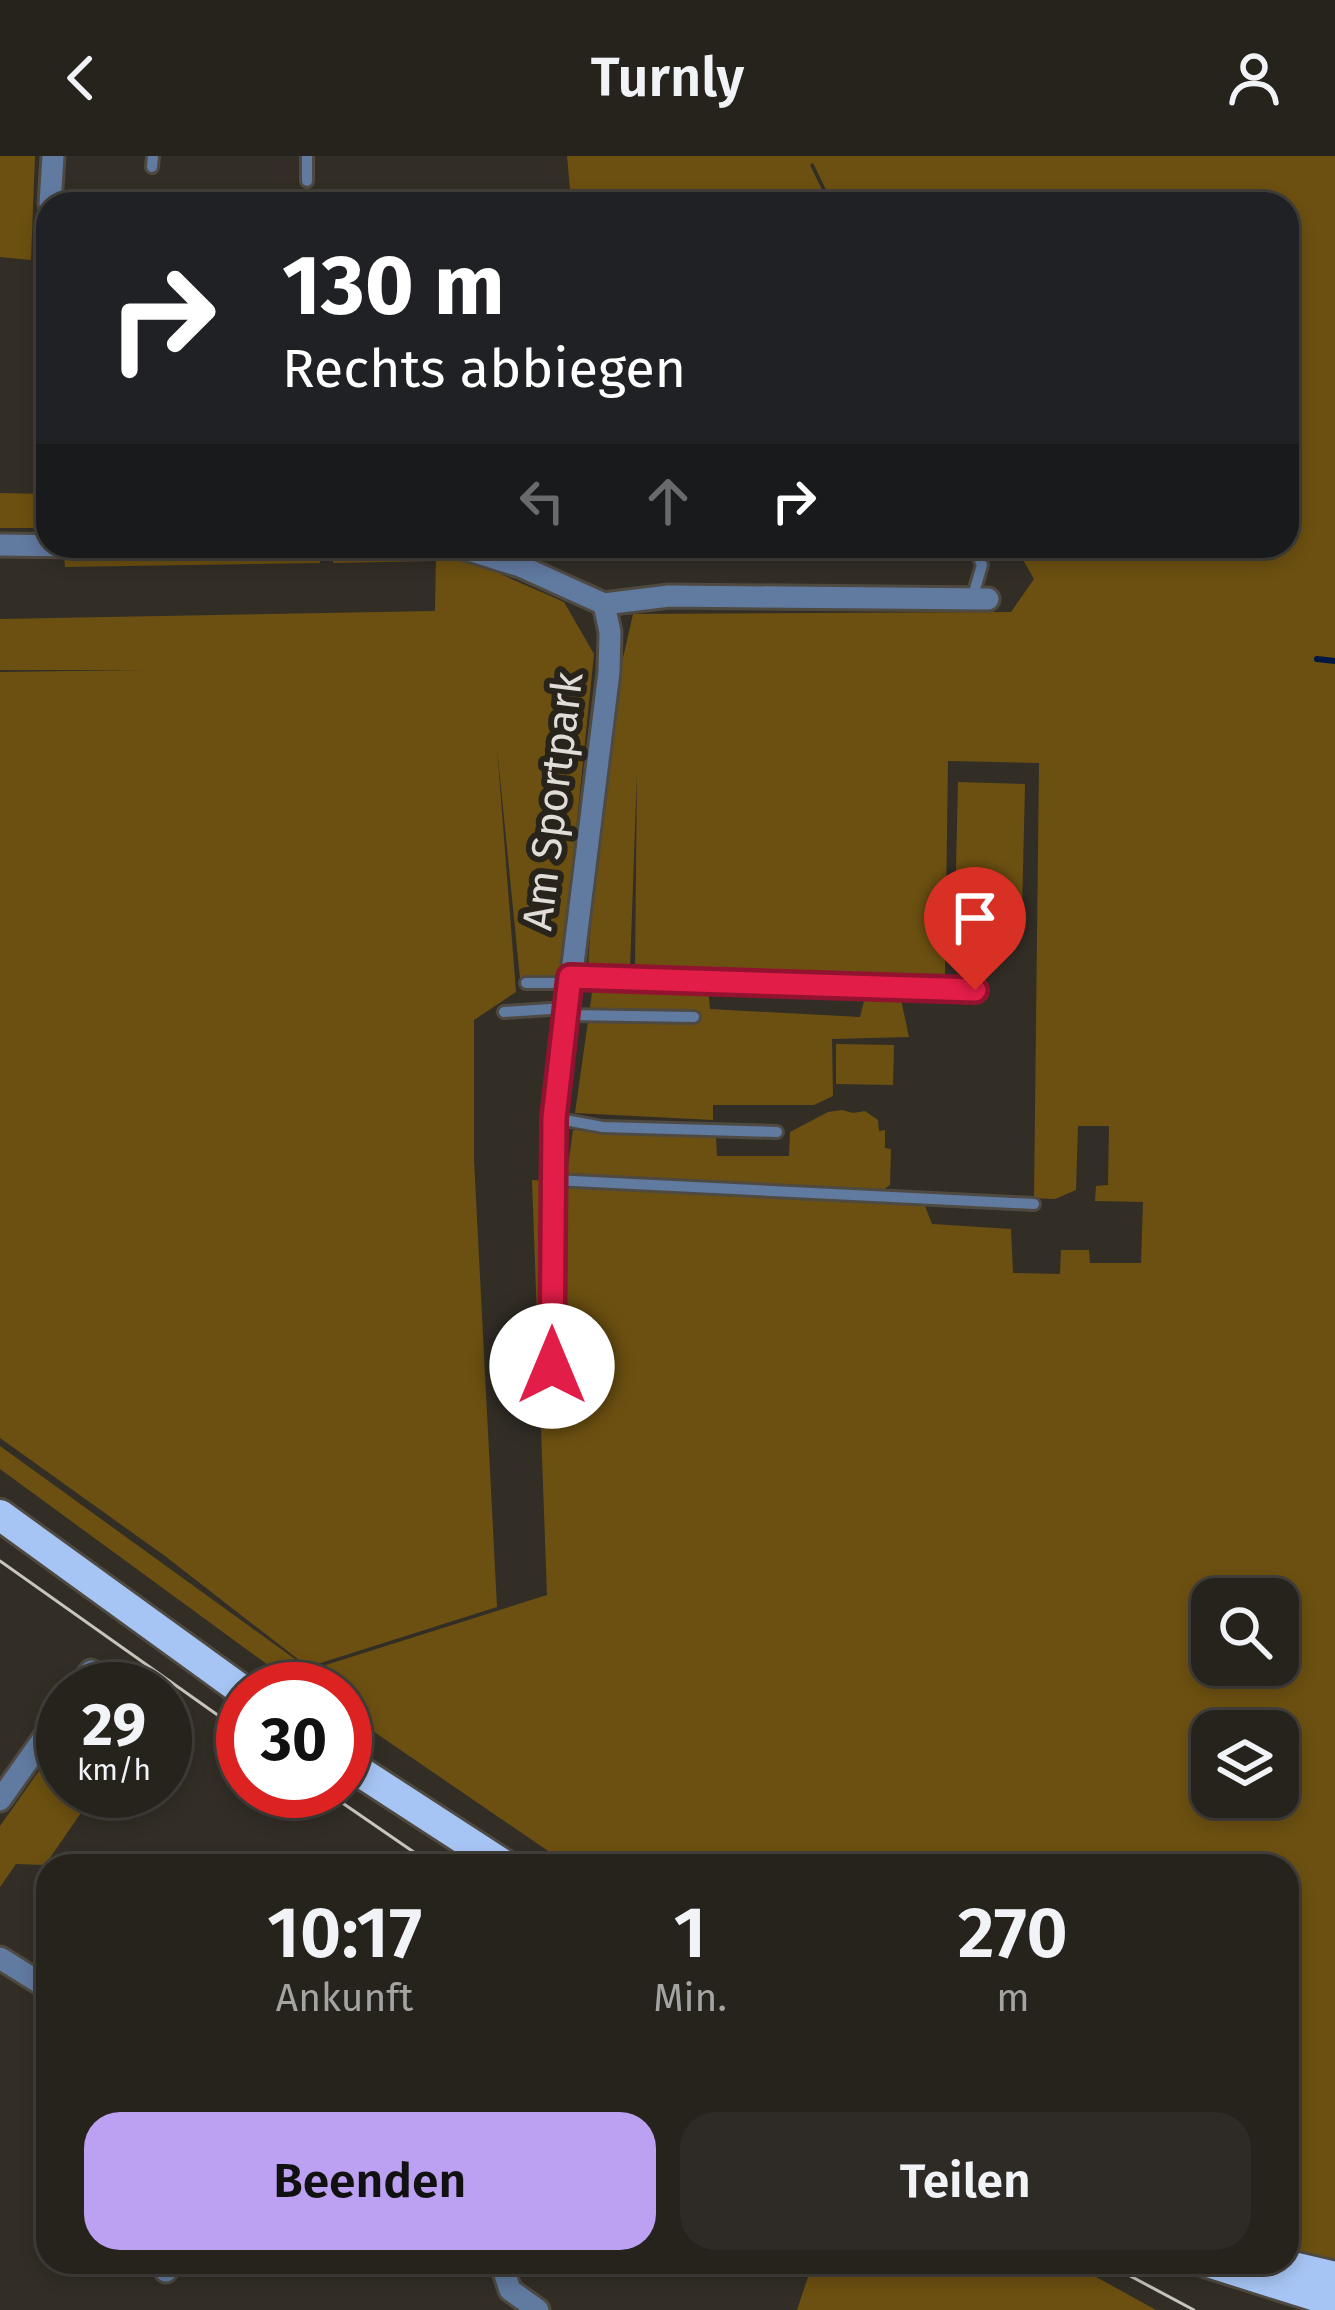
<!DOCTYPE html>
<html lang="de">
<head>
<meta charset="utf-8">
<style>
  body { margin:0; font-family:"Fira Sans",sans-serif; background:#2e2a25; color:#f1f3f6; height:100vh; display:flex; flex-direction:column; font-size:45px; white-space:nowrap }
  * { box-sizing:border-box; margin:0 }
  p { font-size:39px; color:#a4a4a3 }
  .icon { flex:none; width:66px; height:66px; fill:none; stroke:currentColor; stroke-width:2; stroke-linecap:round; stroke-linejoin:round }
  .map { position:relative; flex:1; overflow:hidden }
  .details { position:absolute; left:36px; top:1698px; width:1263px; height:420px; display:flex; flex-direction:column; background:#26221c; border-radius:36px; box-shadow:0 6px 18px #0003,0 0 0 3px #423f3b }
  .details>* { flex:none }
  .guide { position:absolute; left:36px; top:36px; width:1263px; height:366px; border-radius:36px; box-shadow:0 6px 18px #0003,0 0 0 3px #423f3b; background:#202124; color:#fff; overflow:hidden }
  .controls { position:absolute; left:1191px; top:1422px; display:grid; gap:24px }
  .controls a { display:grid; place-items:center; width:108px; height:108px; border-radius:24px; background:#26221c; box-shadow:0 6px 18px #0003,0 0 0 3px #423f3b; font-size:60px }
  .speed { position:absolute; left:36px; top:1506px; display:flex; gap:24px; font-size:60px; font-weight:700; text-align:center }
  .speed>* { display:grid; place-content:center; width:156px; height:156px; border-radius:50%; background:#26221c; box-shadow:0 6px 18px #0003,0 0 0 3px #423f3b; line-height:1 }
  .speed small { font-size:30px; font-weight:400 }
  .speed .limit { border:18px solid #d22; background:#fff; color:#111 }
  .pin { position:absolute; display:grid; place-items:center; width:102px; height:102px; color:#fff; margin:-123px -51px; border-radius:50% 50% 50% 0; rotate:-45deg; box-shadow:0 0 12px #0007 }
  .pin .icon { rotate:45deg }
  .me { position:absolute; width:132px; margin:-66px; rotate:0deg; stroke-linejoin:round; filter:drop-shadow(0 0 9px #0008) }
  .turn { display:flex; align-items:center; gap:42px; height:252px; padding:0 48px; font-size:54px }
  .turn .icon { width:156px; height:156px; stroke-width:2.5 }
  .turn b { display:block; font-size:84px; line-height:102px }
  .lanes { display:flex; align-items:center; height:114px; padding:0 48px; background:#0003; justify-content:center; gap:60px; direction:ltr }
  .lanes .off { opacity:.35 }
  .eta { display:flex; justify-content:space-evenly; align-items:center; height:204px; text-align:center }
  .eta b { font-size:72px; font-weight:600; line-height:84px }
  .button { display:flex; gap:24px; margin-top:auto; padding:24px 48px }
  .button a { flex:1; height:138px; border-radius:36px; background:#bca0f2; color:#111; font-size:48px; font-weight:600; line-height:138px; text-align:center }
  .button a+a { background:#2e2a25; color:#f1f3f6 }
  header { display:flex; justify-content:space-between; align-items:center; height:156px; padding:0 48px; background:#26221c; font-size:54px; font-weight:600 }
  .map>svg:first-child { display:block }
  .green { fill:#6c5011; fill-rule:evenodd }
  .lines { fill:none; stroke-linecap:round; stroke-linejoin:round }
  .stream { stroke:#001741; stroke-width:6 }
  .service-casing { stroke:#4e4a42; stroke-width:16 }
  .minor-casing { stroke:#4e4a42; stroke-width:27 }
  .primary-casing { stroke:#4e4a42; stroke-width:36 }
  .service { stroke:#617aa0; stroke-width:10 }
  .minor { stroke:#617aa0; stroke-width:21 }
  .primary { stroke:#a7c5f4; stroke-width:30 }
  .tram { stroke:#c8c5bf; stroke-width:3 }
  .route-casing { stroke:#92132f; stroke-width:30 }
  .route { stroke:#e11d48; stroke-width:21 }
  .labels { text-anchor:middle; stroke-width:12; stroke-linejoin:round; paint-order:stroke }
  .street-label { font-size:42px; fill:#e0ddd8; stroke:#28241c }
</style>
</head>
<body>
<header><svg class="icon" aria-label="back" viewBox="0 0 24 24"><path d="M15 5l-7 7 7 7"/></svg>Turnly<svg class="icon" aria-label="person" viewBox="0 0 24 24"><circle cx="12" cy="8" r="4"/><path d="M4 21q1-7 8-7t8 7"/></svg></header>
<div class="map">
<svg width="1335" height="2154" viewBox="0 0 1335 2154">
  <rect width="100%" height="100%" fill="#322e26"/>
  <path class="green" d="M0,0H35L31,104L0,101Z
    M567,0H1335V2105L1287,2092V1710H570L345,1556V1533H311L291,1520L547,1439L532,1024L925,1050L932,1068L1011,1073L1013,1117L1060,1118L1061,1094H1089L1090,1107H1141L1143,1046L1095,1045L1096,1030L1108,1029L1109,970H1078L1076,1034L1055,1043L1034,1042L1039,607L948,605L945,818L635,813L637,615L630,813L588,811L602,594L633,458L1011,456L1034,423L1015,390H1287V48H833L813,7L810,9L829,48H750L744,35L711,48L571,44ZM1212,1443H1278V1509H1212ZM1212,1575H1278V1641H1212Z
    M247,41L559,48H247Z
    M0,337L42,338L37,372H0Z
    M319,393L320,407L65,411L64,400Z
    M334,393H434L433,405L333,407Z
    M436,399L466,403L564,446L594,498L561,821L520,822L497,592L516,836L474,864V1004L497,1451L308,1511L165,1400L0,1282V516L145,514H0V463L435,455Z
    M958,626L1025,628L1022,756L955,754Z
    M593,830L708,832L710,853L860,861L866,837L900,839L909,881L832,883L833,940L814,949H713V964L575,957Z
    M836,888L894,889L893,929L836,928Z
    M842,954L853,957L865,955L878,964L879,975L885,974V992L891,993L890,1029L883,1034L567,1017L573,974L716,982L717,1000H789L790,976L828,956Z
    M0,1290L306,1511L283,1520L0,1313Z
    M63,1581V1635H96L45,1709L16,1708L0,1731V1670Z
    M813,2106H1069L1156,2154H797Z"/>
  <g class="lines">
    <path class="stream" d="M1317,503L1335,505"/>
    <defs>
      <path id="service" d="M152,11L153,0
        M307,25V0
        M972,443L982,409L974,390
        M573,821L975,834L977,775
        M526,827H569
        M504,856L566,852
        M568,859L694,861
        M554,962L603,971L777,976
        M553,1024L1034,1048"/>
      <path id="minor" d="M50,48L53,0
        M48,105V155
        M0,389L78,390
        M456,390L520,410L604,448L669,440L988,443
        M552,1210L554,962L609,516L610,476L604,448
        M78,1533L91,1515
        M0,1644L63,1555
        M0,1802L48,1832
        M501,2106L510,2134L538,2154
        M166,2115V2106"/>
      <path id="primary" d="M0,1359L243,1535
        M345,1606L505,1710
        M1208,2106L1335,2146
        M1272,2106L1335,2121"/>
    </defs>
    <use href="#service" class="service-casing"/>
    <use href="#minor" class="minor-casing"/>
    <use href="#primary" class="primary-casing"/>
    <use href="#service" class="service"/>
    <use href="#minor" class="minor"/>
    <use href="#primary" class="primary"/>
    <path class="tram" d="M0,1405L243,1577
      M325,1635L434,1710
      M1104,2106L1194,2154"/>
  </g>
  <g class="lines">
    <defs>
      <path id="route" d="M552,1210L554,962L570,821L975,834"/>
    </defs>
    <use href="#route" class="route-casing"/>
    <use href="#route" class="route"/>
  </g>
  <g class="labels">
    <g class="street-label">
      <text transform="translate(552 645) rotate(-83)" y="15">Am Sportpark</text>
    </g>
  </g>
</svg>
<div class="controls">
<a><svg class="icon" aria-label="search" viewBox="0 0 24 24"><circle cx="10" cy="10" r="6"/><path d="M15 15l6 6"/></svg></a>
<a><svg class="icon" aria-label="layers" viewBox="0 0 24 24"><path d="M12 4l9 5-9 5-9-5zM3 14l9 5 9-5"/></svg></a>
</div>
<div class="speed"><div>29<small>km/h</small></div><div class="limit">30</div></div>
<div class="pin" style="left:975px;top:834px;background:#d93025"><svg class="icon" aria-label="arrive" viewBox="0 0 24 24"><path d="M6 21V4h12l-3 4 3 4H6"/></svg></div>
<svg class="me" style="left:552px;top:1210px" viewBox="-20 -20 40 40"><circle r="19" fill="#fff"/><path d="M0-13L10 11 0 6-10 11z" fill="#e11d48"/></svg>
<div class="guide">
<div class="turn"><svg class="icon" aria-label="right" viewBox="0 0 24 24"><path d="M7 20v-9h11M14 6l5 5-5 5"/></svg><div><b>130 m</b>Rechts abbiegen</div></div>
<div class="lanes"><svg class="icon off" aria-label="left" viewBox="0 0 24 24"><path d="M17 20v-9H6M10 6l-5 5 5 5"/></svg><svg class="icon off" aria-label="ahead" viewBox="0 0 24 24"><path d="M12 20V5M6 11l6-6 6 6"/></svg><svg class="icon" aria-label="right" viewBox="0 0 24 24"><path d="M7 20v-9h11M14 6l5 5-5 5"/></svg></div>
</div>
<section class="details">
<div class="eta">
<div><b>10:17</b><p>Ankunft</p></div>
<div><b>1</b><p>Min.</p></div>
<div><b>270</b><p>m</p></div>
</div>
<div class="button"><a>Beenden</a><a>Teilen</a></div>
</section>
</div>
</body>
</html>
